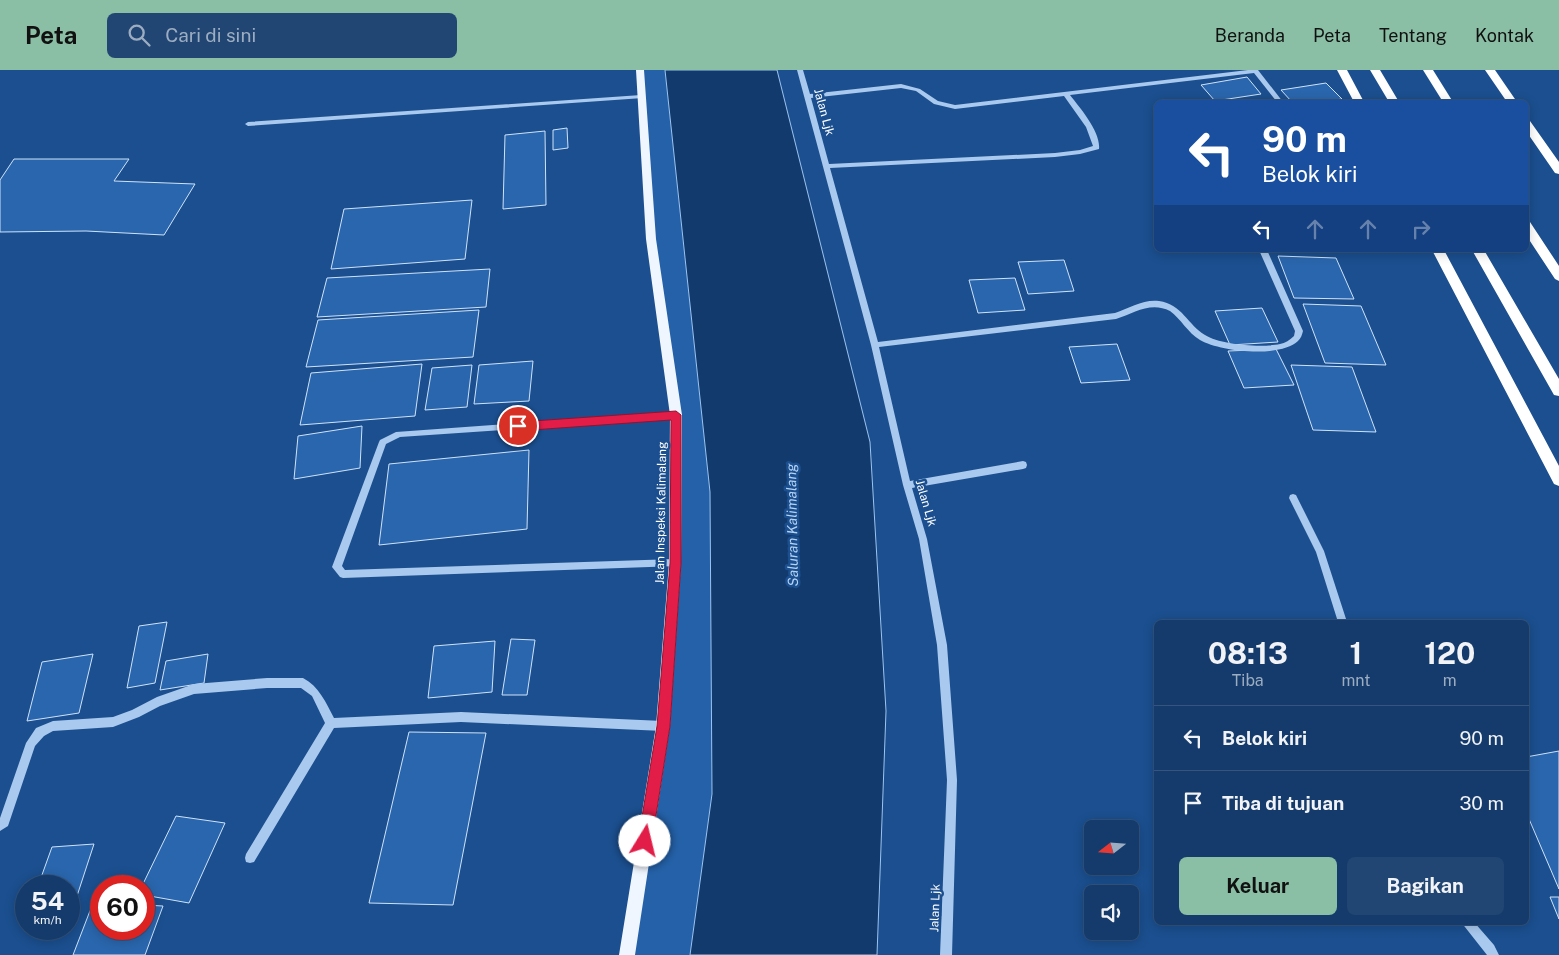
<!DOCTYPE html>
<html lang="id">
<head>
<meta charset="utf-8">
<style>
  body { margin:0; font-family:"Public Sans",sans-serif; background:#214673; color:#f1f3f6; height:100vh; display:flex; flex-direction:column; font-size:19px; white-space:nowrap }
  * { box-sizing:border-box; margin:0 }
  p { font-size:16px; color:#9dadc1 }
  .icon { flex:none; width:28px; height:28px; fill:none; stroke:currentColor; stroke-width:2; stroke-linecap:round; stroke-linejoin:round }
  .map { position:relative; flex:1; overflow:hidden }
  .side { position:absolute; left:1154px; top:550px; width:375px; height:305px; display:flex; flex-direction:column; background:#143b6b; border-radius:8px; box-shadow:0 2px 12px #0003,0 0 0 1px #33557e }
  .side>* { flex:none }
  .hud { position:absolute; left:1154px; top:30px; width:375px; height:152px; border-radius:8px; box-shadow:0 2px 12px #0003,0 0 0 1px #33557e; background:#1a4fa0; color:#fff; overflow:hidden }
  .needle { width:32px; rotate:253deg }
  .fabs { position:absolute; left:1084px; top:750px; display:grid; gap:10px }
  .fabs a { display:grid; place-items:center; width:55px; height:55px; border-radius:8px; background:#143b6b; box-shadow:0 2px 12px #0003,0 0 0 1px #33557e; font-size:25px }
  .speed { position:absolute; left:15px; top:805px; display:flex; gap:10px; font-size:25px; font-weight:700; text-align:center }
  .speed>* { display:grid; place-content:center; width:65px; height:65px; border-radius:50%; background:#143b6b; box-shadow:0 2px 12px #0003,0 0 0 1px #33557e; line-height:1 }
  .speed small { font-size:12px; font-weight:400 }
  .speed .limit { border:8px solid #d22; background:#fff; color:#111 }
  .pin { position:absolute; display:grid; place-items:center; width:42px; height:42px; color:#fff; margin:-21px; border:2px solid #fff; border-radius:50%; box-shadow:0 1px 5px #0007 }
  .me { position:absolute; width:55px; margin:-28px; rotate:9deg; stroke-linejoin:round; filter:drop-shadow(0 0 4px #0008) }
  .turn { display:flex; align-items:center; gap:18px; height:105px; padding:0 25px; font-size:22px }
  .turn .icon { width:65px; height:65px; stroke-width:2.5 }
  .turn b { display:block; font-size:35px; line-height:42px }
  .lanes { display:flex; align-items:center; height:48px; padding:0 25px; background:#0003; justify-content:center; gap:25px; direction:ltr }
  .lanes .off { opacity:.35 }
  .eta { display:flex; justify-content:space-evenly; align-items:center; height:85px; text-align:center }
  .eta b { font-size:30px; font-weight:700; line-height:35px }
  .button { display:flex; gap:10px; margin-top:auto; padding:10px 25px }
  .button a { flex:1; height:58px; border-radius:8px; background:#8abfa5; color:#111; font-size:20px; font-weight:700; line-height:58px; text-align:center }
  .button a+a { background:#214673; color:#f1f3f6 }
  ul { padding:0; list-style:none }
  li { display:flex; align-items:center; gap:15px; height:65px; padding:0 25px; border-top:1px solid #33557e }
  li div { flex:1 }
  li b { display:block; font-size:19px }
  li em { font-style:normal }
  header { display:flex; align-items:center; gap:30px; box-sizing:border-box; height:70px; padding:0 25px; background:#8abfa5; color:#111 }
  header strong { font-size:24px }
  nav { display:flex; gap:28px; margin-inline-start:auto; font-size:18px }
  .search { width:350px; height:45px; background:#214673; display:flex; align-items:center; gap:12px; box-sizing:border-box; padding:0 18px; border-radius:8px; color:#9dadc1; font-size:19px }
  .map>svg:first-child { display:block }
  .green { fill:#2461a8 }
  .water { fill:#123a6d; stroke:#9cc4f0 }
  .building { fill:#2a66ad; stroke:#cfe3fa }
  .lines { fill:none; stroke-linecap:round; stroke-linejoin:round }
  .minor { fill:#a9c9ee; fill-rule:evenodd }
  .major { fill:#f0f6ff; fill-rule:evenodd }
  .highway { fill:#fff; fill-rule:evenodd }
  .route { fill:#e11d48; stroke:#92132f }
  .labels { text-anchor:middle; stroke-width:5; stroke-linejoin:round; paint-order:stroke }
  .street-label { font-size:12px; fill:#fff; stroke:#1b4f8f }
  .water-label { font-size:14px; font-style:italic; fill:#b5d3f5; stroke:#1b4f8f }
</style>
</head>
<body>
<header>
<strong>Peta</strong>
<div class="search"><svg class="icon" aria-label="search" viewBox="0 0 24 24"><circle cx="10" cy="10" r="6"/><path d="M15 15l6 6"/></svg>Cari di sini</div>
<nav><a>Beranda</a><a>Peta</a><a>Tentang</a><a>Kontak</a></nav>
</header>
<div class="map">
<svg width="1559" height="885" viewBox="0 0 1559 885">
  <rect width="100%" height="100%" fill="#1b4f8f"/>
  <path class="green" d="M640,0H665L710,422L712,724L690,885H627L663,656L676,345L651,169Z"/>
  <path class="water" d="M665,0H777L870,372L886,641L877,885H690L712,724L710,422Z"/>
  <path class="building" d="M1247,7L1261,24L1215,31L1201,15Z
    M1326,13L1342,29L1321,32H1292L1281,20Z
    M567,58L568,78L553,80V60Z
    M545,61L546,135L503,139L505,65Z
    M14,89H129L114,111L195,114L164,165L86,161L0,162V110Z
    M472,130L465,189L331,199L344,139Z
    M1278,186L1336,188L1354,229L1294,228Z
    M1064,190L1074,221L1028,224L1018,192Z
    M490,199L486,237L317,247L327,208Z
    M1015,208L1025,240L978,243L969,210Z
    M1303,234L1361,236L1386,295L1325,293Z
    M1262,238L1278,272L1230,275L1215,241Z
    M479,240L473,287L306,297L318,250Z
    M1117,274L1130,310L1081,313L1069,277Z
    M1276,279L1294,315L1244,318L1228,281Z
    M533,291L529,331L474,334L479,295Z
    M422,294L415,346L300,355L311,303Z
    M472,295L467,337L425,340L432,298Z
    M1291,295L1352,297L1376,362L1313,360Z
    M362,356L360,398L294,409L298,366Z
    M529,380L527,459L379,475L389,394Z
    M167,552L155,613L127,618L139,556Z
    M511,569L535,570L527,625H502Z
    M495,571L492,622L428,628L434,576Z
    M93,584L79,643L27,651L42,592Z
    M208,584L204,613L160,620L166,591Z
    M409,662L486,663L453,835L369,833Z
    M1559,681V819L1526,742V687Z
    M176,746L225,753L189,833L144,825L142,816Z
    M94,774L76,829H69V816H38L52,777Z
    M1550,827H1559V849Z
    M93,833H101V859H144V835L163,836L145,885H73Z"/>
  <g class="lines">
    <path class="minor" d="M797,0H803L810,24L901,14L920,19L938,31L955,35L1248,0H1258L1283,32H1277L1254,3L1070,25C1080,38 1101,62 1099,79L1080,84L1055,87L830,98L878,272L1115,243C1129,238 1144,229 1159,231C1182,234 1188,255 1205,265C1221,275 1262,278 1280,274C1285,273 1290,270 1294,266L1295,261L1259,180H1267L1303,261C1302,265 1301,268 1298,271C1280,288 1221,282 1200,270C1188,263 1181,249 1170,241C1151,231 1134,243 1116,249L879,277L910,411L1023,391L1026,392L1027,395L1026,398L1023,399L912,418L927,469L947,575L957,710L952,885H940L947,710L937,575L919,469L903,415L871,275ZM901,18L916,21L934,34L955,39L1064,26L1086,57L1093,76L1080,80L1055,83L829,94L811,28Z
      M641,25L644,27L643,28L248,56L245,54L248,52Z
      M676,342L680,345L676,348L400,367L386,374L342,496L345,500L675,489L678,490L680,493L678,496L343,508L340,507L332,497L379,372L380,370L396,362Z
      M1293,424L1296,425L1324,481L1347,552H1338L1316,482L1289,428L1290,425Z
      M267,608H303C319,616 326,633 334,648L461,642L663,651L667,652L668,656L667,660L663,661L461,652L334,658L254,792L250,793L246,792L245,788L246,784L325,653L312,626L301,618H267L194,624L160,636L139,647L113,657L53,661L44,666L35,676L8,756L0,761V748L26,673L36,658L53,651L113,647L132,640L157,627L194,614Z
      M1461,852H1474L1494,875L1499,885H1487Z"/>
    <path class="major" d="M636,0H644L656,169L682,345L681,493L670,656L635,885H619L656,656L669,493L670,345L646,169Z"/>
    <path class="highway" d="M1337,0H1347L1364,32H1354Z
      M1370,0H1380L1399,32H1389Z
      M1423,0H1433L1453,32H1443Z
      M1485,0H1495L1517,32H1507Z
      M1526,50L1530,51L1559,92V104L1555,103L1526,61Z
      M1526,151L1530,152L1559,196V211L1555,209L1526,165Z
      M1432,180H1444L1559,396V416L1554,414Z
      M1472,180H1484L1559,309V326L1554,325Z"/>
  </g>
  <path class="route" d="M676,341L681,345V493L670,656L652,771L650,776L645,778L640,776L638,771L657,656L670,493L671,350L518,361L512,356L518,352Z"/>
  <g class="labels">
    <g class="street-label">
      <text transform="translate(824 42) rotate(75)" y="4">Jalan Ljk</text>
      <text transform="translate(926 433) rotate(74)" y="4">Jalan Ljk</text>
      <text transform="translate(661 443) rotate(-89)" y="4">Jalan Inspeksi Kalimalang</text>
      <text transform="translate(935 838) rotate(-88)" y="4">Jalan Ljk</text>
    </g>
    <g class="water-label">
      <text transform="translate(792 455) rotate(-91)" y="5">Saluran Kalimalang</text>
    </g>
  </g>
</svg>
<div class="fabs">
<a><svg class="needle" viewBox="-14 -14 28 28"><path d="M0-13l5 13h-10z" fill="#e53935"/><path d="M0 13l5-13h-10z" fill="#9dadc1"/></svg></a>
<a><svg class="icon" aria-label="sound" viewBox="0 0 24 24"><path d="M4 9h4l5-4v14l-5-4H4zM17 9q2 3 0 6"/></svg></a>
</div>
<div class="speed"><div>54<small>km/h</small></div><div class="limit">60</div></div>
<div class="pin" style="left:518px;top:356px;background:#d93025"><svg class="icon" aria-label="arrive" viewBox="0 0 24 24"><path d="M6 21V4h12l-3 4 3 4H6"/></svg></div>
<svg class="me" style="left:645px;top:771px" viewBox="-20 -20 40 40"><circle r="19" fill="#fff"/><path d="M0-13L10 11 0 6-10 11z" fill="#e11d48"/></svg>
<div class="hud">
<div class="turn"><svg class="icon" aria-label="left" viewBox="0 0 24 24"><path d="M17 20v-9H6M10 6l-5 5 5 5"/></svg><div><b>90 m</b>Belok kiri</div></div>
<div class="lanes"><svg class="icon" aria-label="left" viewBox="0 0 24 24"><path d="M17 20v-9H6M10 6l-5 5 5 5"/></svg><svg class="icon off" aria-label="ahead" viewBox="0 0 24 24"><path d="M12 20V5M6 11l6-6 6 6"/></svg><svg class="icon off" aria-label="ahead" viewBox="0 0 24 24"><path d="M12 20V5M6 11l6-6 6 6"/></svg><svg class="icon off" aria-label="right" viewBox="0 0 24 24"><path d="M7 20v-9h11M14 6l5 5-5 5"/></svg></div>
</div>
<section class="side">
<div class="eta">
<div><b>08:13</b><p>Tiba</p></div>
<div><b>1</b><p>mnt</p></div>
<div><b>120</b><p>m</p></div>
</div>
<ul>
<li><svg class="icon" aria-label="left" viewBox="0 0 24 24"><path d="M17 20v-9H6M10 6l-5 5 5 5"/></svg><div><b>Belok kiri</b></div><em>90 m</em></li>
<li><svg class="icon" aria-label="arrive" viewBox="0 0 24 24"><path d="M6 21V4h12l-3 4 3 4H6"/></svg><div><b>Tiba di tujuan</b></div><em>30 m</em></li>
</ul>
<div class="button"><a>Keluar</a><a>Bagikan</a></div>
</section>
</div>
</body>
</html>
